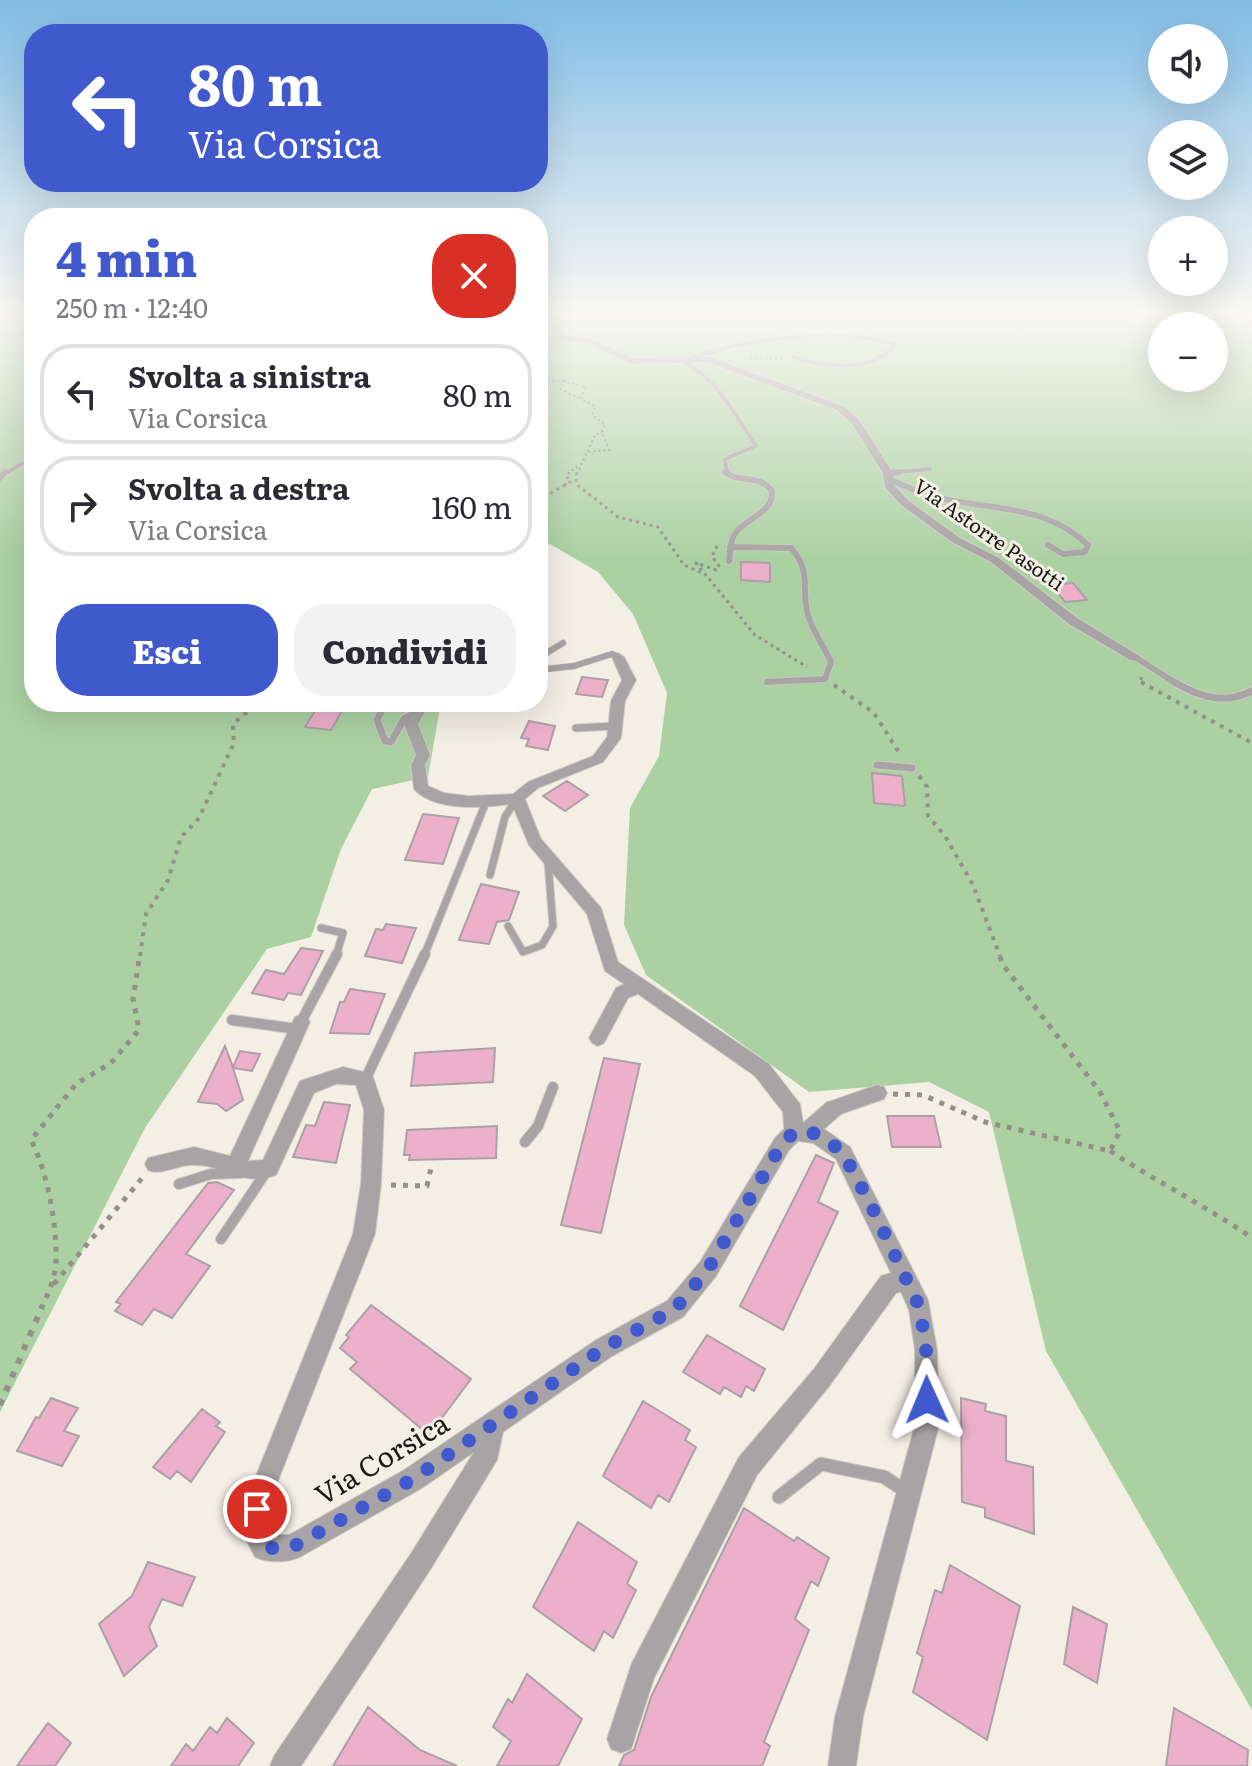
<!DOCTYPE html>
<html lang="it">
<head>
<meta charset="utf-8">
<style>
  body { margin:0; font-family:Literata,serif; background:#f2f2f3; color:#2b2b33; height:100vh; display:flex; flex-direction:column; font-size:30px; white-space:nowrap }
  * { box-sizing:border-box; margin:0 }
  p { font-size:26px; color:#7c7c81 }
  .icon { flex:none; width:44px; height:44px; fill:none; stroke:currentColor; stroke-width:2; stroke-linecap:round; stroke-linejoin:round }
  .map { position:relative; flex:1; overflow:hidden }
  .drawer { position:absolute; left:24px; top:208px; width:524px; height:504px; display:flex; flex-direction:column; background:#fff; border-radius:32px; box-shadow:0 8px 32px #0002 }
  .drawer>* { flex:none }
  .top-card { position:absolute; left:24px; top:24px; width:524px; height:168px; border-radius:32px; box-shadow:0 8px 32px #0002; background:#405acd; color:#fff; overflow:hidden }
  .tools { position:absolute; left:1148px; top:24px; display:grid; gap:16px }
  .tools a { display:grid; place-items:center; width:80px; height:80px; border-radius:50%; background:#fff; box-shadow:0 8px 32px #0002; font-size:40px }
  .pin { position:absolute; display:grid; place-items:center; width:68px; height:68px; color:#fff; margin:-34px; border:4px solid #fff; border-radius:50%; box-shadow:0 2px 8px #0007 }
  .me { position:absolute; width:88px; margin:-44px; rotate:359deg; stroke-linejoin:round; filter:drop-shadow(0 0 6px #0008) }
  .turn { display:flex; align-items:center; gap:28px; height:168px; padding:0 32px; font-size:36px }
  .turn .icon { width:104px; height:104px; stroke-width:2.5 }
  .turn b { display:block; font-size:56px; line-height:68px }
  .round { display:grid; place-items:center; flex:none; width:84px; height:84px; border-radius:32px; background:#f2f2f3 }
  .head { display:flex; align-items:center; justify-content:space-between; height:136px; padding:0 32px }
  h1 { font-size:48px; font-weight:800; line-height:60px; color:#405acd }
  .action { display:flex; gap:16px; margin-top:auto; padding:16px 32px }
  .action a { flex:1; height:92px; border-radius:32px; background:#405acd; color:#fff; font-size:32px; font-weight:800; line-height:92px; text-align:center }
  .action a+a { background:#f2f2f3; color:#2b2b33 }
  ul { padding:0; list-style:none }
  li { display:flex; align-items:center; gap:24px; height:100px; margin:0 16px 12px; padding:0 16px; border:4px solid #e1e1e2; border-radius:32px }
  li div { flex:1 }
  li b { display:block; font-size:30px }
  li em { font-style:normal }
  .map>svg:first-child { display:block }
  .green { fill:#abd1a3; fill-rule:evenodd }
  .building { fill:#ecb0ca; stroke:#aba0a5; stroke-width:2 }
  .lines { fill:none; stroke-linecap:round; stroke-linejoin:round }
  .lane-far4-casing { stroke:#d0cdc4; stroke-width:5 }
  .lane-far3-casing { stroke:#d0cdc4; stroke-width:7 }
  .lane-far2-casing { stroke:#d0cdc4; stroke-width:9 }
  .lane-far1-casing { stroke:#d0cdc4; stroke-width:12 }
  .lane-casing { stroke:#d0cdc4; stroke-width:15 }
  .street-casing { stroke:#d0cdc4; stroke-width:2 }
  .path-far4 { stroke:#939089; stroke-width:2; stroke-dasharray:2 3; stroke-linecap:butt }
  .path-far3 { stroke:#939089; stroke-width:3; stroke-dasharray:3 4; stroke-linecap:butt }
  .path-far2 { stroke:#939089; stroke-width:4; stroke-dasharray:4 6; stroke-linecap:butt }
  .path-far1 { stroke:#939089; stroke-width:5; stroke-dasharray:5 7; stroke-linecap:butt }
  .path { stroke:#939089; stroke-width:6; stroke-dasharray:6 9; stroke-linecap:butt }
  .lane-far4 { stroke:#a8a3a4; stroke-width:4 }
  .lane-far3 { stroke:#a8a3a4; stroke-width:6 }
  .lane-far2 { stroke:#a8a3a4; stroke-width:7 }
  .lane-far1 { stroke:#a8a3a4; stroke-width:10 }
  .lane { stroke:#a8a3a4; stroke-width:13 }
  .street { fill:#a8a3a4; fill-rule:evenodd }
  .route { stroke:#405acd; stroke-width:14; stroke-dasharray:0 25.2 }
  .labels { text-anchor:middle; stroke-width:6; stroke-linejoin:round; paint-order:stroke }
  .far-street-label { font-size:20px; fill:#1b1a17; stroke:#f3efe5 }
  .near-street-label { font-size:28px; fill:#1b1a17; stroke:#f3efe5 }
</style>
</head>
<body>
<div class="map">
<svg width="1252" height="1766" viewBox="0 0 1252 1766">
  <rect width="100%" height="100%" fill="#f3efe5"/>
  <path class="green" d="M0,311H34V702H441L428,777L372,789L341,849L311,937L267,949L145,1128L0,1412Z
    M538,311H561L564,319L597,311H1252V1710L1046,1351L989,1112L929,1082L809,1092L646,975L624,925L630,808L659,756L667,693L633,614L598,572L538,537ZM1162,326H1214V378H1162Z"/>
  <path class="building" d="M741,562L770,563V582L741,580Z
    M1073,583L1087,600L1065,602L1052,585Z
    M582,677L608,680L602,697L576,694Z
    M320,703L345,706L331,730L305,727Z
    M529,721L555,726L548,750L526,746L529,739L521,738Z
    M872,773L902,776L905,806L874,803Z
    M567,781L588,795L565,811L543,796Z
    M423,814L459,818L443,864L405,860Z
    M481,884L519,892L509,920L497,922L489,944L459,940Z
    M386,924L416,928L402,963L365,956L376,929L383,930Z
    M301,948L323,951L301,995L288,993L284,1000L252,993L266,970L284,974Z
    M350,989L385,994L369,1034L330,1033L340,1002H344Z
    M225,1046L233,1067L240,1051L260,1054L252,1071L233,1068L243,1100L226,1111L217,1104L198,1102Z
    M495,1048L493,1082L411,1086L415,1053Z
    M604,1058L640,1064L601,1233L561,1225Z
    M324,1102L350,1105L336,1163L293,1157L306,1125L315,1126Z
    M887,1116H934L941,1147H892Z
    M497,1126L496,1158L409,1160L410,1155H404L407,1130Z
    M816,1155L834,1163L818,1202L838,1212L783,1330L740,1306Z
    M217,1182L234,1190L186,1254L210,1266L172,1318L154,1309L142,1325L115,1311L121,1304L116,1302L208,1183Z
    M371,1305L471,1379L429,1435L350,1369L357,1362L340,1348L349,1337L346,1335Z
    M707,1335L765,1369L754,1391L746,1386L741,1397L724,1387L720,1394L683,1372Z
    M51,1398L78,1408L64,1431L79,1436L62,1466L17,1451L36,1417L39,1418Z
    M961,1398L986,1404L985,1411L1006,1416V1461L1033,1467L1034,1534L985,1517V1508L962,1502Z
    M643,1401L690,1430L685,1440L696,1447L669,1502L658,1495L651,1508L603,1476Z
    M202,1409L220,1422L216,1426L225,1432L191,1482L177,1471L170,1479L153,1467Z
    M744,1508L794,1541L797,1537L829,1558L818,1586L811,1581L795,1619L809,1630L764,1742L770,1746L762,1766H619L624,1755L634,1750L651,1697Z
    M578,1522L637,1562L627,1584L636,1590L613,1638L604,1631L594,1651L533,1607Z
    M148,1562L195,1577L182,1606L162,1599L149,1627L157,1646L124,1676L99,1624L132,1596Z
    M950,1565L1020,1606L987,1740L913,1692L923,1657L917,1653L935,1590L942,1593Z
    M1073,1607L1107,1624L1097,1683L1064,1664Z
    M527,1674L582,1719L558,1766H497L511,1741L493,1727L508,1699L512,1703Z
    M368,1707L420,1750L457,1766H333Z
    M1174,1708L1248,1750L1247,1766H1166Z
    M227,1718L254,1743L238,1766H171L186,1744L193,1751L210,1727L217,1733Z
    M48,1723L71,1743L55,1766H17Z"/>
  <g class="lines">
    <defs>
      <path id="lane-far4" d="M690,359C741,339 843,326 895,345C870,373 826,368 794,357
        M681,361C717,377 734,414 756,446L725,459L727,474
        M888,473L930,469
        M4,474L23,463"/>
      <path id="lane-far3" d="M725,472C740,484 759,473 772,491C774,514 744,518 734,535C730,543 730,552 729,561
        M888,473L899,472
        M0,478L5,472
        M889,479C910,489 931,497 954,501C1004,510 1049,508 1088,545L1085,552L1063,554L1048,545
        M730,547L791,548C813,573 800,587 808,615C813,632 824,646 831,662L825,679L767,682
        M1135,657L1177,684
        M538,658L563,643
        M538,670L574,666L612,654L618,657"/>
      <path id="lane-far2" d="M1174,682C1200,697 1224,705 1252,691
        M386,702L377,720L385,741L391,742L404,719L415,713
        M576,728L616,726
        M877,765L912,768
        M490,875L505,817L517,798
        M508,926L523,952L542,945L553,926L548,862
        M321,928L343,933L336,956
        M424,956L484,807"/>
      <path id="lane-far1" d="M232,1020L297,1029
        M301,1022L337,954
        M365,1080L425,954
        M525,1142L538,1126L553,1087
        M179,1184L211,1174L241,1173
        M221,1239L266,1172"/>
      <path id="lane" d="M779,1497L821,1464L884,1477L904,1490"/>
      <path id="street" d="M551,311H559L562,335L591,339L633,358L710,357L843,406L859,420L893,473L895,486L909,501L960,538L999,558L1077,618L1141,657L1135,661L1130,660L1069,624L991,562L952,542L901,505L885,487L883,473L852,424L837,410L706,362L632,364L586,343L555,339Z
        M618,653L624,657L636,680L625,701L621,738L603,762L538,788L525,799L541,839L601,908L618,962L769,1064L800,1104L803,1123L827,1102L834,1100L877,1085L884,1087L887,1093L884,1099L841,1114L824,1129L850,1147L928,1300L937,1350L939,1425L863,1717L856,1766H828L835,1717L915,1425V1350L909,1310L901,1292L896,1293L830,1385L757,1475L654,1678L631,1749L621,1753L611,1749L607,1739L632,1663L739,1457L814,1369L881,1276L891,1273L836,1159L813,1143L798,1141L789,1150L716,1276L683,1317L612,1356L503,1432L497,1460L430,1570L301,1766H270L274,1756L412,1552L474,1452L422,1488L300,1557C286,1563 269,1563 255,1557L240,1527L250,1491L353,1234L361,1184L364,1110L356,1085L336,1084L314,1093L276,1175C240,1188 224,1163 191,1165C177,1165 161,1176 148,1170L145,1164L148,1158L194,1147L230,1156L295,1017L301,1015L307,1017L310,1022L248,1161L263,1160L300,1081L343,1067L372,1074L384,1110L381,1184L375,1234L274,1491L266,1526L271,1535H289L404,1470L596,1340L667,1301L700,1262L775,1138L784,1129L783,1112L755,1076L638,994L628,998L604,1043L598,1046L592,1043L589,1038L616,988L624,984L605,971L587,914L529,845L512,804C483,808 435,812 414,789L411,765L416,755L404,724L417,702H431L418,724L430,755L425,765L428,786L444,793L468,796L513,794L528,782L593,756L607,737L611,701L622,680L612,657Z"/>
    </defs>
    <use href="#lane-far4" class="lane-far4-casing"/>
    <use href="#lane-far3" class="lane-far3-casing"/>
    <use href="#lane-far2" class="lane-far2-casing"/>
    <use href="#lane-far1" class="lane-far1-casing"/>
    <use href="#lane" class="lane-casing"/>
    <use href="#street" class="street-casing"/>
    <path class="path-far4" d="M538,350L547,346
      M750,357L785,359
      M565,380L560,389L581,399
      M538,385L557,380L586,387L581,399L595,406L592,415L605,424L602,432L609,450L589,452
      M568,474L579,465
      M577,474L595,435L602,432"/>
    <path class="path-far3" d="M577,472L576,484L618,517L658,527L684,565L704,574
      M565,486L569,472
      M538,491L551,492
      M538,500L574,480
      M538,503V512
      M717,546L712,556L719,566L716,570L696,563L755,635L807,667
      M1141,677V684"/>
    <path class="path-far2" d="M1141,682L1252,743
      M834,685L874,713L900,754
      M919,776L927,787L928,816L945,836L973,885L1000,956
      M140,956L146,914L168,880L181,837L199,818L234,743L233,724L259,702"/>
    <path class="path-far1" d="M893,1094L923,1095L985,1122L1110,1151L1120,1131L1100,1092L1003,965L999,954
      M1110,1151C1157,1182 1206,1206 1252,1238
      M391,1185L427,1186L431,1168
      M54,1284L143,1177
      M41,1309C48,1294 55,1279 56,1262C57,1224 48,1174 31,1140L76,1084L111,1063L139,1030L133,999L140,954"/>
    <path class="path" d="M0,1405L42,1307"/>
    <use href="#lane-far4" class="lane-far4"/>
    <use href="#lane-far3" class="lane-far3"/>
    <use href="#lane-far2" class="lane-far2"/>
    <use href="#lane-far1" class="lane-far1"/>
    <use href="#lane" class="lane"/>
    <use href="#street" class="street"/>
  </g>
  <linearGradient id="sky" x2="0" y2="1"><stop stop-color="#81bce6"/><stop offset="0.56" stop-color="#faf8f3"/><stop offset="1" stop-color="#faf8f3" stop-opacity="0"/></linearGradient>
  <rect width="1252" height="558" fill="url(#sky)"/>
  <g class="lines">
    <path class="route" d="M257,1509L253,1527L264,1548H291L413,1479L604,1348L675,1309L708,1269L782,1144L794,1132L808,1131L825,1138L843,1153L869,1201L920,1308L926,1350L927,1400"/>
  </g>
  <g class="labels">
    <g class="far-street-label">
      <text transform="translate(989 535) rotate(35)" y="7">Via Astorre Pasotti</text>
    </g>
    <g class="near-street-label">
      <text transform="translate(382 1459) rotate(-31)" y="10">Via Corsica</text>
    </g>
  </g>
</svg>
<div class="tools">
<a><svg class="icon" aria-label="sound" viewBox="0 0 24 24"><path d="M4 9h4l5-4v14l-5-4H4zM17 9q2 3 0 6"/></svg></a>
<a><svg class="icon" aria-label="layers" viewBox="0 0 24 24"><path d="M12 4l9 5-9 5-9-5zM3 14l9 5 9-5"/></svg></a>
<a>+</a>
<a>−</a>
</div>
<div class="pin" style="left:257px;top:1509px;background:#d93025"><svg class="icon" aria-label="arrive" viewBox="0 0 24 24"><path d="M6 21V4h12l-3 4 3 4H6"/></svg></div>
<svg class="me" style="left:927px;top:1400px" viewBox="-20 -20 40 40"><path d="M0-17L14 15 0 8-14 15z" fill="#405acd" stroke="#fff" stroke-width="4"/></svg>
<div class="top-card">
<div class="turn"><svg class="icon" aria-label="left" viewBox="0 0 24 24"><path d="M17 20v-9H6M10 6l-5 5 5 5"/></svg><div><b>80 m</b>Via Corsica</div></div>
</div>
<section class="drawer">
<div class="head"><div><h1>4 min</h1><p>250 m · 12:40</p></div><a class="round" style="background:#d93025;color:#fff"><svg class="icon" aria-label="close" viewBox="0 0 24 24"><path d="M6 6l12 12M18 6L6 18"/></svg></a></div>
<ul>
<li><svg class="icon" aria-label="left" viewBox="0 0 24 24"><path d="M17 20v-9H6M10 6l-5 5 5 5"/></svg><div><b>Svolta a sinistra</b><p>Via Corsica</p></div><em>80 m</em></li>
<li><svg class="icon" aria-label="right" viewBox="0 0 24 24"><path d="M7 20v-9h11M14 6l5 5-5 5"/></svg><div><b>Svolta a destra</b><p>Via Corsica</p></div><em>160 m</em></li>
</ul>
<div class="action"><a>Esci</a><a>Condividi</a></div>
</section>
</div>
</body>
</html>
